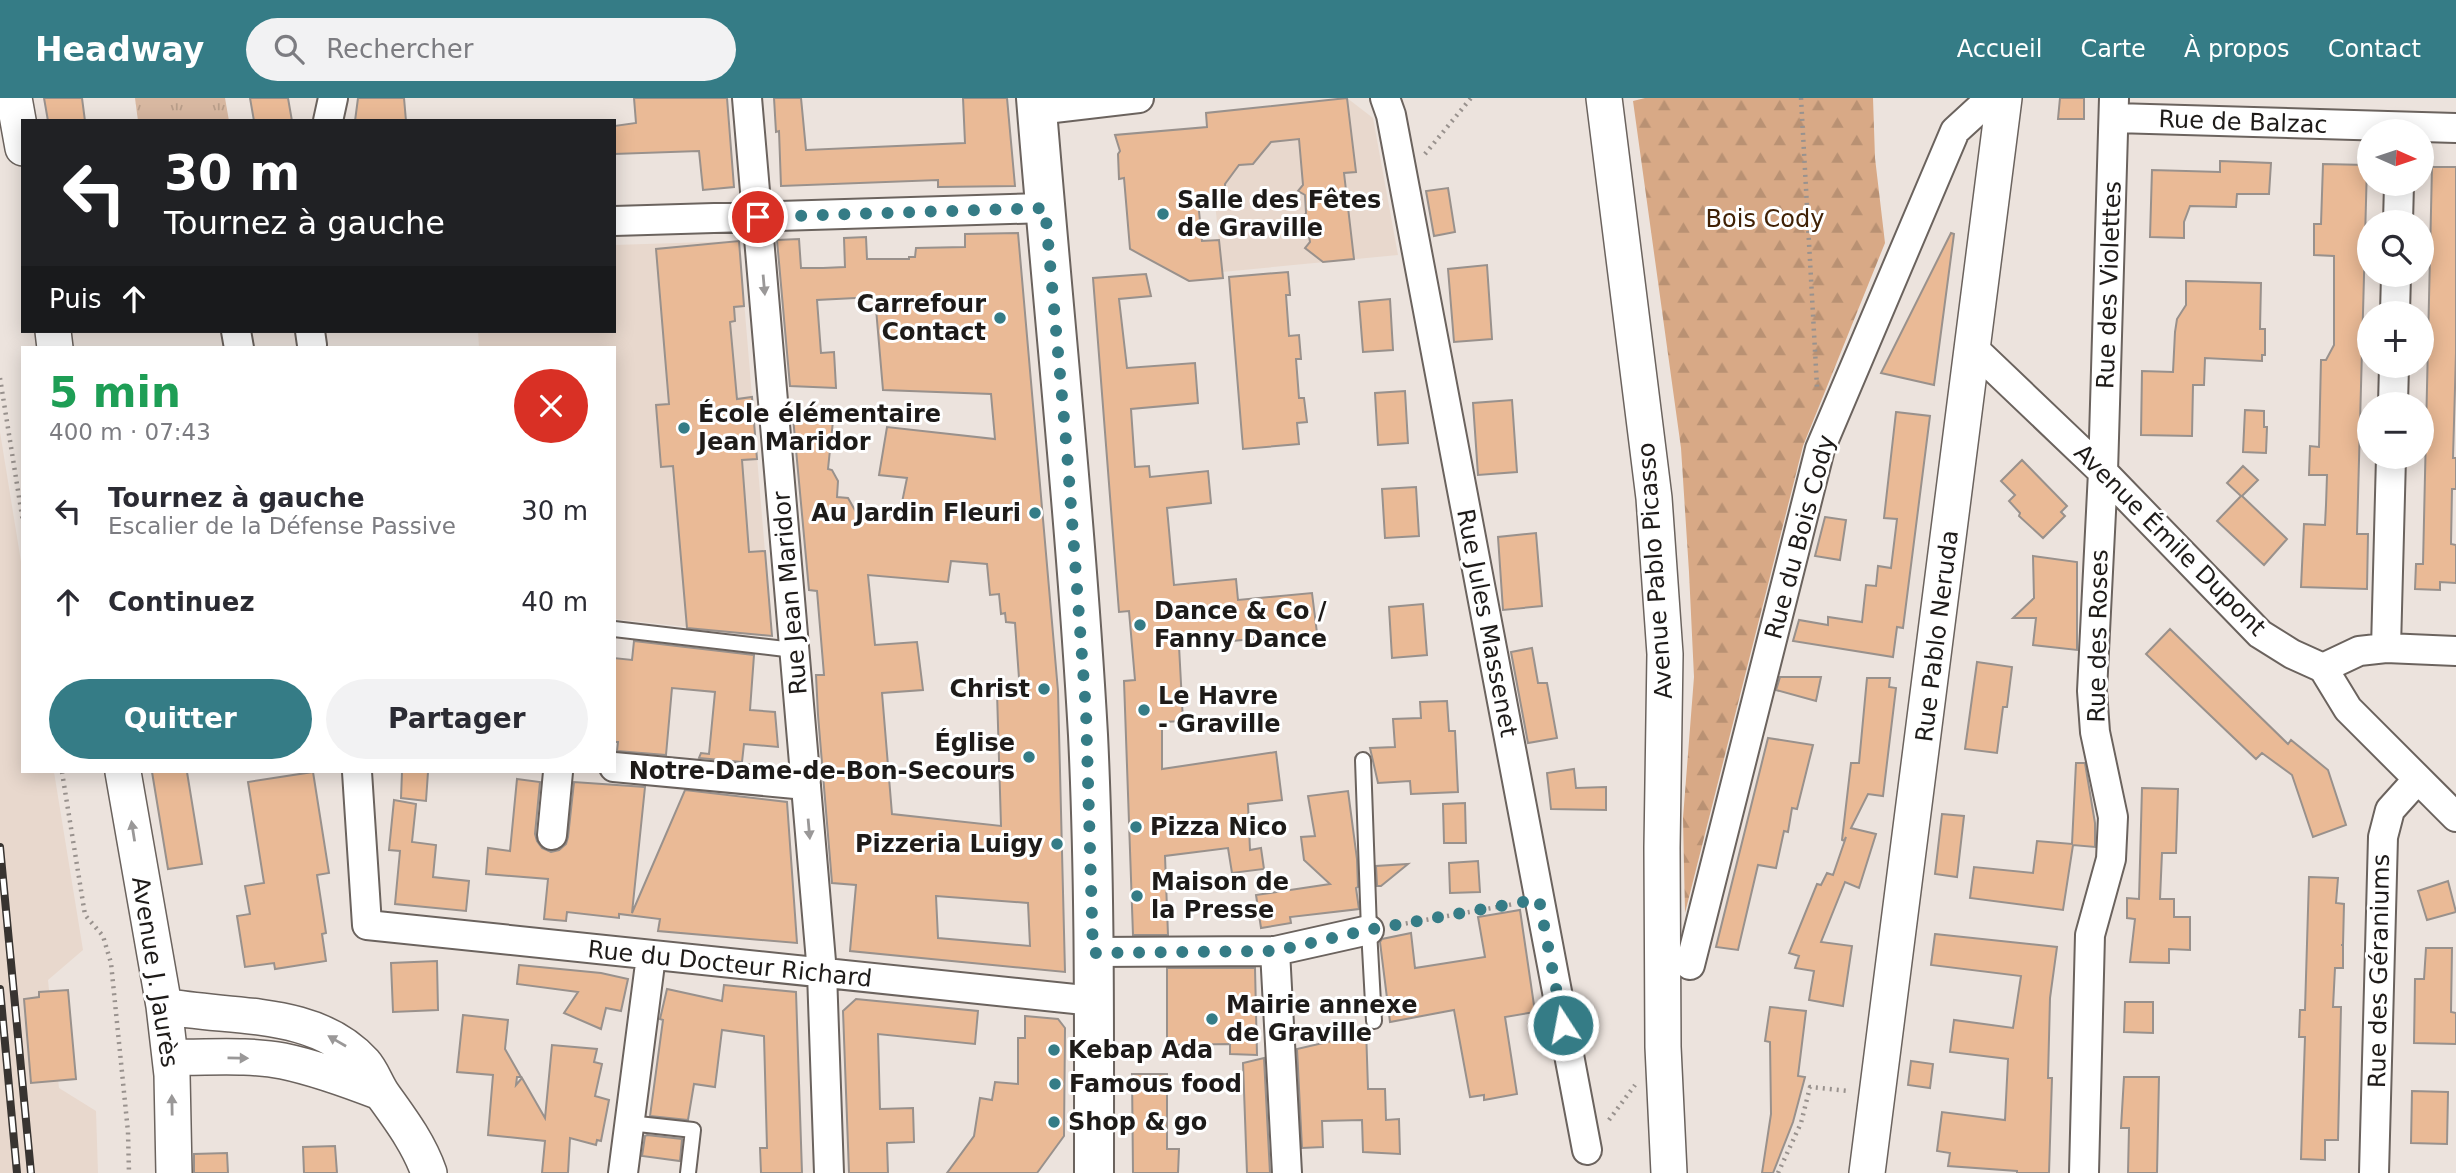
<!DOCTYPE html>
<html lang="fr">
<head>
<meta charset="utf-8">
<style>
  body { margin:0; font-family:"DejaVu Sans",sans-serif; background:#f2f2f3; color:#2b2b33; height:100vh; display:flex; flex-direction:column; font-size:26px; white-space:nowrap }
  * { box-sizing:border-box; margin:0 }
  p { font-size:23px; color:#7c7c81 }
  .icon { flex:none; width:38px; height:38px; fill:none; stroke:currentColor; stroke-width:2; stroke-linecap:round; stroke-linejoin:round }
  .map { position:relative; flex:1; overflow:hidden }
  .details { position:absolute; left:21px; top:248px; width:595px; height:427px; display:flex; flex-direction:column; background:#fff; border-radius:0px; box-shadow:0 4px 18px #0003 }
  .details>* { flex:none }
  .banner { position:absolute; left:21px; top:21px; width:595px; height:214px; border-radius:0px; box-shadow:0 4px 18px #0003; background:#202124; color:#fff; overflow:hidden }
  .needle { width:46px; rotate:93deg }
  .buttons { position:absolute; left:2357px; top:21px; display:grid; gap:14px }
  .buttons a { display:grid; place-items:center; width:77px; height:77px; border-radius:50%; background:#fff; box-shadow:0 4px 18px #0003; font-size:35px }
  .pin { position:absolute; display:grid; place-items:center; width:60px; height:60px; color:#fff; margin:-30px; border:4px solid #fff; border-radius:50%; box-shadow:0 2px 7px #0007 }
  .me { position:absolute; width:77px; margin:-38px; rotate:349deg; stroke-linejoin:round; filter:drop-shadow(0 0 5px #0008) }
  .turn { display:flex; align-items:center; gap:24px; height:147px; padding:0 28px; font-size:32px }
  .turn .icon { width:91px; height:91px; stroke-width:2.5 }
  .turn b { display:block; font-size:49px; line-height:60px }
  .then { display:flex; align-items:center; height:66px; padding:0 28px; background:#0003; gap:14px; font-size:26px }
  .round { display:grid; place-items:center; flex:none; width:74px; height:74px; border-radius:37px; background:#f2f2f3 }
  .overview { display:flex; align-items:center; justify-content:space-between; height:119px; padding:0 28px }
  h1 { font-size:42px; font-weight:700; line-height:52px; color:#1e9e55 }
  .cta { display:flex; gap:14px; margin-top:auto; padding:14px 28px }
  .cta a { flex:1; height:80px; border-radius:42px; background:#357c86; color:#fff; font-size:28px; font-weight:700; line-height:80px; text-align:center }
  .cta a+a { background:#f2f2f3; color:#2b2b33 }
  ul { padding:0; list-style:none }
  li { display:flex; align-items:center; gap:21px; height:91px; padding:0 28px }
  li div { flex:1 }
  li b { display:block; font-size:26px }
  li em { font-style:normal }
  header { display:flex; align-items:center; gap:42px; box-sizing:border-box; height:98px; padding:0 35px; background:#357c86; color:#fff }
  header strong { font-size:33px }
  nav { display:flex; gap:38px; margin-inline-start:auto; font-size:24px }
  .search { width:490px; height:63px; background:#f2f2f3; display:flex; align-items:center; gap:18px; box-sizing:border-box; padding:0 24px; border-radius:38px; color:#7c7c81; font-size:26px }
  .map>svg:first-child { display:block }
  .built { fill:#e8d8cd }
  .forest { fill:url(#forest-firs) }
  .park { fill:url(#park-tufts) }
  .building { fill:#eaba96; stroke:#99918c; stroke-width:2; fill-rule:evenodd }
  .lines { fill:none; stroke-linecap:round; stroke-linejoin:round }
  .service-casing { stroke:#6b635e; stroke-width:18 }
  .minor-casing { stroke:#6b635e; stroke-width:32 }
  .tertiary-casing { stroke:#6b635e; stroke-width:38 }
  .secondary-casing { stroke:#6b635e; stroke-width:42 }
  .path { stroke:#99928e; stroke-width:4.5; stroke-dasharray:2 5; stroke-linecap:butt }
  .service { stroke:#fff; stroke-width:14 }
  .minor { stroke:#fff; stroke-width:28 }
  .tertiary { stroke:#fff; stroke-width:35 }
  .secondary { stroke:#fff; stroke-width:38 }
  .rail-casing { stroke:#383431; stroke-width:8 }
  .rail { stroke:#fff; stroke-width:5; stroke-dasharray:16; stroke-linecap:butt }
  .oneway { fill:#9a9898 }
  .route { stroke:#357c86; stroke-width:12; stroke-dasharray:0 21.6 }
  .poi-dot { fill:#357c86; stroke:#fff; stroke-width:2.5 }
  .labels { text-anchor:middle; stroke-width:6; stroke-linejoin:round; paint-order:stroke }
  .street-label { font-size:24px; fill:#1e1b19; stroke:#fff }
  .poi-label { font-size:24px; font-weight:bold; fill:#1e1b19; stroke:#fff; text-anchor:start }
  .park-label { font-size:24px; fill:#402105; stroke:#fff }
</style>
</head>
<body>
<header>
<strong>Headway</strong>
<div class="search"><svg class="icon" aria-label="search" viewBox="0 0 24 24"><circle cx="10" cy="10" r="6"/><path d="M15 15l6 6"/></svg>Rechercher</div>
<nav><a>Accueil</a><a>Carte</a><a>À propos</a><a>Contact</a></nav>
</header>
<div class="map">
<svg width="2456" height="1075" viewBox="0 0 2456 1075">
  <defs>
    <pattern id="forest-firs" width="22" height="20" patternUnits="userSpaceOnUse" patternTransform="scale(1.75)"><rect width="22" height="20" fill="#d8a986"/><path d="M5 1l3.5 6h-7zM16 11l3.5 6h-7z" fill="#b99173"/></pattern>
    <pattern id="park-tufts" width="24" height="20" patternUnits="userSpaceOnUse" patternTransform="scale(1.75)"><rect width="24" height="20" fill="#d8b8a1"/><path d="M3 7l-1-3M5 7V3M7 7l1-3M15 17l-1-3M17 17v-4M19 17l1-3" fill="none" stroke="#b99e8a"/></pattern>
  </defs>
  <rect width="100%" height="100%" fill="#ece3dd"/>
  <path class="built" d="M1347,0L1373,20L1398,157L1222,174L1206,15Z
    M739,143L772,538L614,521V250H479L478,233H614V147Z
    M0,334L23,476V674H54L83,852L48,882L59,990L96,1013L98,1075H0Z"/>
  <path class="forest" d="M1645,0H1873L1875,60L1885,145L1803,348L1685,815L1683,720L1694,579L1689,474L1681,350L1633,3Z"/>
  <path class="park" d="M135,0H225L229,23H138Z"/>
  <path class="building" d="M44,0H82L85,23H48Z
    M250,0H288L292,23H254Z
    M358,0H404L406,23H355Z
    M634,0H727L734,89L703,92L699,53L614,56V28L636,25Z
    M774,0H801L806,52L965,45L963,0H1007L1015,88L938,89V82L781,88L779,33L776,34Z
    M1347,0L1356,74L1344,75L1354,161L1323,164L1305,150L1310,144L1307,126L1302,121L1306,115L1305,97L1298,93L1303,87L1299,41L1271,44L1253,66L1239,67L1225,86L1226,100L1198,103L1202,143L1219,142L1223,180L1189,183L1130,151L1124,80L1119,81L1118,56L1120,53L1115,37L1207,29L1206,15Z
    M2060,0H2084V21H2058Z
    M2220,63L2271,65L2269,96H2237L2236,109L2190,108L2184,124V140L2150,139L2152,72L2220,74Z
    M2323,66L2367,67L2357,436H2368L2367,491L2301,489L2304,426L2325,427L2326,407L2327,377H2309L2310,348L2319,349L2321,262H2326L2334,247V158L2314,157V126H2321Z
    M2432,69H2456V255L2453,360H2456V391H2452L2451,446L2456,447V485L2440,484V492L2415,491L2416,466H2423Z
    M1448,90L1455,134L1434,138L1426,93Z
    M1018,135L1058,593L1065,874L850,853L856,787L832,785L818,617L816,577H824L817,493L809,492L793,319L833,323L828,371L832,372L838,383L837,399L848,400L856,414L899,419L907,380L879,377L887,329L995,341L991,296L883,292L875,199L817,202L821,255L834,254L836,290L790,288L777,142L799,141L801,170H823L845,169L844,140L866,139L867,161H909V159H915L916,150L965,149V136ZM951,463L987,466L990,497L999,496L1001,516L1005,515L1006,524L1015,525L1020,594H997L1001,728L892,716L882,595L923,592L917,544L875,547L868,477L948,484ZM936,798L1028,805L1030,848L938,840Z
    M1951,135L1954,136L1934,287L1881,275Z
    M739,143L744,208L734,209L735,223L730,224L737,301L752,299L757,361L742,362L749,454L765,453L772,538L687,530L673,368L661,369L656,307L669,306L656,151Z
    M1487,167L1492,241L1454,244L1448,171Z
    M1288,174L1290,197H1286L1289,238L1299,237L1301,261H1296L1299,300H1304L1307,324L1297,325L1299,346L1243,351L1229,179Z
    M1146,176L1151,198L1119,201L1127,270L1195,265L1198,305L1131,311L1135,369L1149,368L1150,379L1208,373L1211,405L1167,410L1174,487L1236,481L1238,502L1312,495L1317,535L1179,548L1183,623L1162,624V671L1276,654L1282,702L1248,706L1250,752L1261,750L1264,771L1232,775L1228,750L1165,758L1168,837H1133L1124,583L1135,582L1129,513L1119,514L1093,180Z
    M2186,183L2261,185L2260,231H2265V257H2262V263L2205,260L2204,287H2193L2192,338L2141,337L2142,273L2173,274L2175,234L2177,221L2186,207Z
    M1390,201L1393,252L1363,254L1359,204Z
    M1405,293L1408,345L1378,347L1375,295Z
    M1512,302L1517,374L1478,377L1473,305Z
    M2245,312L2264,313V329H2267L2266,355L2243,354Z
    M1896,314L1930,318L1903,530L1897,529L1893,559L1793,543L1799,522L1828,527V519L1862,524L1866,487L1876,488L1878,468L1891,470L1897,421L1884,420Z
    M2022,362L2067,408L2061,414L2065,418L2043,440L2019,418L2020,415L2009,403L2015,397L2001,383Z
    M2243,368L2258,382L2242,398L2287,441L2264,467L2217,423L2241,398L2227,385Z
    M1416,389L1419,438L1385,440L1382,391Z
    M1825,419L1846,422L1840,462L1815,458Z
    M1536,435L1542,508L1503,512L1498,439Z
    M2033,458L2077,464V552L2033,547L2036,520H2013L2034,500Z
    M1423,506L1427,557L1392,560L1389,509Z
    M2170,531L2288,646L2291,642L2328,672L2346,727L2313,739L2292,677L2262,655L2256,661L2146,556Z
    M634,543L754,557L750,612L775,614L778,649L744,646L742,664L699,660L701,655L709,656L715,594L672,590L666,657L617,653L618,644H614V560L632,562Z
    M1532,550L1538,585H1547L1557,640L1528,645L1511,554Z
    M1977,564L2012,569L2007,609H2003L1997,655L1965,651Z
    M1780,579H1821L1816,603L1776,592Z
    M1867,580H1890L1889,589L1896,590L1883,698L1868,696L1851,730L1876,736L1859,790L1845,784L1821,844L1852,848L1843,908L1809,902L1814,873L1795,870L1799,858L1789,855L1817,786L1821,787L1827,775L1833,777L1846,739L1844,743L1842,742L1851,665H1859Z
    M1447,603L1449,633H1455L1458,694L1411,696L1410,683L1378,685L1370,650L1395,649L1393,621L1421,620L1420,604Z
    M1768,640L1813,647L1797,711L1792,710L1788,734L1784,733L1776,770L1758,767L1738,852L1716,849Z
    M2076,665H2085L2095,725V749L2073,747L2063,812L1970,800L1974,769L2033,775L2037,743L2072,746Z
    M1574,671L1576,690L1606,689V712L1551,711L1547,675Z
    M152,674H187L202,766L168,771Z
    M313,674L329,775L317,777L326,835L322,836L326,863L275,871L274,865L245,869L237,818L250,816L245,788L264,785L248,684Z
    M402,674H428L426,703L401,700Z
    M517,681L540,684L535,736L537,743L542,750L551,754L559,752L566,746L568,739L574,684L645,689L632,815L685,692L787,704L797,845L658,833L660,821L619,816V820L567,814L566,823L544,821L548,781L486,776L488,750L510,753Z
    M2142,690L2178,691L2176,755H2162L2160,801H2174V819H2190V852L2169,851V865L2130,864L2135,821L2127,820V800L2139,801Z
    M1348,693L1357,761L1358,789L1356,790L1359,811L1290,819L1291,825L1261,830L1256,797L1330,786L1304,762L1301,739L1315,738L1308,698Z
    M394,702L416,706L412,744L436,747L433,779L469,783L466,813L395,806L400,753L389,752Z
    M1465,705L1466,745H1444L1443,706Z
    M1942,716L1964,718L1957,779L1935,776Z
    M1478,763L1480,794L1450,795L1449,765Z
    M1408,766L1381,788H1377L1376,768Z
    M2309,779L2338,780L2336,805L2344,806L2343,847H2341H2343V870H2335L2333,909H2341L2338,1042H2325V1062L2301,1061L2305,939H2299L2300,912H2305Z
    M2448,783L2456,814L2427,822L2418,793Z
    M1520,812L1535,914L1505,919L1517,996L1484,1002V997L1470,999L1454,912L1390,924L1380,844L1382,841L1411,835L1415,870L1485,859L1478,819Z
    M1935,836L2057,849L2050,900L2048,980H2052L2049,1075H2017V1073L1948,1068L1950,1055L1937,1053L1942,1014L2005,1022L2008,961L1950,954L1954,922L2013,930L2021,878L1931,867Z
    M2426,850H2452L2451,914L2456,915V946L2414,945L2415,881H2424Z
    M437,863L438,912L393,914L391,865Z
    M519,867L601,875L628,881L621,913L606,910L601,931L564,915L578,894L517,886Z
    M1167,870H1255L1257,957L1230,956V946L1167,947Z
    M724,887L796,894L802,1075H761L760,1050H767L764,938L722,932L715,989L694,986L688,1022L650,1018L663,922L660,921L667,891L722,903Z
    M68,892L76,981L31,985L24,901L39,899V894Z
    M856,901L978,913L975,946L878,936L880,1011L913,1010L914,1044L887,1045L888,1075H849L843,913Z
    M2125,904H2153V935L2124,934Z
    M1770,909L1806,913L1798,978L1805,979L1793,1024L1773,1075H1762L1771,1016L1770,944L1765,943Z
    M463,917L508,922L505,951L521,979H517L516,987L522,980L545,1020L552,947L597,951L594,964L602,966L595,998L609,1002L601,1043L597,1042L596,1047L570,1040L568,1075H542L545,1043L488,1037L493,977L457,974Z
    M1025,918L1058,921L1065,930L1064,1038L1037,1075H947L974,1038L980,1000L992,1002L995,984L1018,986V940H1025Z
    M1366,930L1368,991H1385L1386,1022L1399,1021L1400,1056L1363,1054L1362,1022L1322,1023L1323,1049L1302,1050L1297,951L1336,942L1335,937Z
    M1264,960L1270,1075H1247L1243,965Z
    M1911,963L1933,966L1930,990L1908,987Z
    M1132,976H1167V1051H1179L1178,1075H1133Z
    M2124,979H2159L2157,1075H2128L2129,1030H2121Z
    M2412,993L2448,994L2447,1046L2411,1045Z
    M647,1037L682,1041L680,1063L642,1058L645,1038Z
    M335,1048L337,1075H304L303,1049Z
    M227,1055L228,1075H194V1056Z"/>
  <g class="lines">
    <defs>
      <path id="service" d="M614,531L794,552
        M1363,662L1369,832L1374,923
        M629,1025L693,1032L688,1075"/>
      <path id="minor" d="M747,0L822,875L829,1075
        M1385,0L1391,17L1587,1052
        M1037,12L1139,0
        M2115,20L2456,30
        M328,23L333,0
        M614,123L1045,110
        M2398,124L2399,86
        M2395,215L2396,177
        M236,233L239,250
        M310,233L312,247
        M1973,250L2103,374L2260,536L2292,556L2323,570L2348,611L2456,719
        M2393,306L2394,268
        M2386,550L2391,359
        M2323,570L2359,553L2386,550L2456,553
        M614,669L806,687
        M357,674L367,827L1094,903
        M552,737L558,674
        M1275,853L1287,1075
        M1093,854L1275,853L1369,832
        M1690,867L1820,351L1955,33L1991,0
        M623,1075L651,858
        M2084,1075L2090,837L2111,761L2113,719L2095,634L2092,593L2103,374L2114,0
        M2374,1075L2383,739L2390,712L2417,682"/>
      <path id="tertiary" d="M14,0L23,50
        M1604,0L1654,400L1665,556L1662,750L1663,949L1669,1075
        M53,233L55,250
        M123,674L164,908L172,977L174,1075
        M164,908C230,921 315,910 364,965C372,974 376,987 383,997C401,1022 419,1046 429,1075
        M170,959C207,960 246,956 283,963C316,970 349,982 380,994
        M1867,1075L2004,0"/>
      <path id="secondary" d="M1036,0C1053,212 1076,424 1088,637C1095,782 1094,929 1094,1075"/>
    </defs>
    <use href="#service" class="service-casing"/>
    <use href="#minor" class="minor-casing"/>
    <use href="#tertiary" class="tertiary-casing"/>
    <use href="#secondary" class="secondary-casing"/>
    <path class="path" d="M1801,0L1817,289
      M1425,56L1471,0
      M0,280L23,424
      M62,674L85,817L103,838L111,865L128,1034L129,1075
      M1392,828L1514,806
      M1609,1022L1635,987
      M1778,1075L1801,1025L1810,989L1849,993"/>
    <use href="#service" class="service"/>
    <use href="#minor" class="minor"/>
    <use href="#tertiary" class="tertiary"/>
    <use href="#secondary" class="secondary"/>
    <defs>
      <path id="rail" d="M0,749L31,1075
        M0,891L17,1075"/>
    </defs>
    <use href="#rail" class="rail-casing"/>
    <use href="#rail" class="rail"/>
  </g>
  <defs><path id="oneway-solid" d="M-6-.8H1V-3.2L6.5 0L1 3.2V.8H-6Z" transform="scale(1.75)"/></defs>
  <g class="oneway">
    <use href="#oneway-solid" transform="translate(764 187) rotate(85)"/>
    <use href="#oneway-solid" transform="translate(809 731) rotate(85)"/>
    <use href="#oneway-solid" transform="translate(133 733) rotate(-99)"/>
    <use href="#oneway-solid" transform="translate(337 943) rotate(-150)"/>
    <use href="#oneway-solid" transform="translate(238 960) rotate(1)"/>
    <use href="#oneway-solid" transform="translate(172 1007) rotate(-91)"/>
  </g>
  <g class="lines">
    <path class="route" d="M758,119L1045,110L1067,354L1086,613L1093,855L1275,853L1368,832L1539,801L1563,927"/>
  </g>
  <g class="poi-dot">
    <circle cx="1163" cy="116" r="7"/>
    <circle cx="1000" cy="220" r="7"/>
    <circle cx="684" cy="330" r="7"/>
    <circle cx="1035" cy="415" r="7"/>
    <circle cx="1140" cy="527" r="7"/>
    <circle cx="1044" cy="591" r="7"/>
    <circle cx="1144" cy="612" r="7"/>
    <circle cx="1029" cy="659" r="7"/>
    <circle cx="1136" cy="729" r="7"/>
    <circle cx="1057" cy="746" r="7"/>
    <circle cx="1137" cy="798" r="7"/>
    <circle cx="1212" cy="921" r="7"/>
    <circle cx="1054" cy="952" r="7"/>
    <circle cx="1055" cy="986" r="7"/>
    <circle cx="1054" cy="1024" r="7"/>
  </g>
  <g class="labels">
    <g class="street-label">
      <text transform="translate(2243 24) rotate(2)" y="8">Rue de Balzac</text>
      <text transform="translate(2109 187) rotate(-88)" y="8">Rue des Violettes</text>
      <text transform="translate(1800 439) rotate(-75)" y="8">Rue du Bois Cody</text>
      <text transform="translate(2170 442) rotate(45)" y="8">Avenue Émile Dupont</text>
      <text transform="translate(1655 473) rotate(-94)" y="8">Avenue Pablo Picasso</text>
      <text transform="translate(790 495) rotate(-95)" y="8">Rue Jean Maridor</text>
      <text transform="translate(1487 525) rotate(79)" y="8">Rue Jules Massenet</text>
      <text transform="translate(1937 538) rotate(-83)" y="8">Rue Pablo Neruda</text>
      <text transform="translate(2098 538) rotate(-89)" y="8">Rue des Roses</text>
      <text transform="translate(730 866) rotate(6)" y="8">Rue du Docteur Richard</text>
      <text transform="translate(2379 873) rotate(-89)" y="8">Rue des Géraniums</text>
      <text transform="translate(155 874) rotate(81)" y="8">Avenue J. Jaurès</text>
    </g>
    <g class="poi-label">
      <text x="1177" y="110">Salle des Fêtes<tspan x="1177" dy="28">de Graville</tspan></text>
      <text x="986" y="214" text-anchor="end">Carrefour<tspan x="986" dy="28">Contact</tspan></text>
      <text x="698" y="324">École élémentaire<tspan x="698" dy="28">Jean Maridor</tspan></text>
      <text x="1021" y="423" text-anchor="end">Au Jardin Fleuri</text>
      <text x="1154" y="521">Dance &amp; Co /<tspan x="1154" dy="28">Fanny Dance</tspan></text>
      <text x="1030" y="599" text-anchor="end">Christ</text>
      <text x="1158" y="606">Le Havre<tspan x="1158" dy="28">- Graville</tspan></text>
      <text x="1015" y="653" text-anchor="end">Église<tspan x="1015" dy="28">Notre-Dame-de-Bon-Secours</tspan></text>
      <text x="1150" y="737">Pizza Nico</text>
      <text x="1043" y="754" text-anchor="end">Pizzeria Luigy</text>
      <text x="1151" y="792">Maison de<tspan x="1151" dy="28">la Presse</tspan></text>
      <text x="1226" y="915">Mairie annexe<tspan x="1226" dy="28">de Graville</tspan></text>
      <text x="1068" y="960">Kebap Ada</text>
      <text x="1069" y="994">Famous food</text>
      <text x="1068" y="1032">Shop &amp; go</text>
    </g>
    <g class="park-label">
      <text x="1765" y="129">Bois Cody</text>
    </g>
  </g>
</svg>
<div class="buttons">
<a><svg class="needle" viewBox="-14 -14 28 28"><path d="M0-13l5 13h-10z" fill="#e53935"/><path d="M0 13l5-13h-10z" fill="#7c7c81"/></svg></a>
<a><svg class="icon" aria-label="search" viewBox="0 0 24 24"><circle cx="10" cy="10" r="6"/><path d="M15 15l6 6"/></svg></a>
<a>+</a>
<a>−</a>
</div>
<div class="pin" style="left:758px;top:119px;background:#d93025"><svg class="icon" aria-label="arrive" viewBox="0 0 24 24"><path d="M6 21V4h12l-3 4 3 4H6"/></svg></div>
<svg class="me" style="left:1563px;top:927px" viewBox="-20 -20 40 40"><circle r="17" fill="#357c86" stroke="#fff" stroke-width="3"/><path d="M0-11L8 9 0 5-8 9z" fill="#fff"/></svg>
<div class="banner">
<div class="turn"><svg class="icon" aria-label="left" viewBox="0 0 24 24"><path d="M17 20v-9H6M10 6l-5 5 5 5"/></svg><div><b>30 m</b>Tournez à gauche</div></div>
<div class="then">Puis<svg class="icon" aria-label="ahead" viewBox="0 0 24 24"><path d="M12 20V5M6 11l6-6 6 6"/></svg></div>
</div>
<section class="details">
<div class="overview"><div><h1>5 min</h1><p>400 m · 07:43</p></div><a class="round" style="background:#d93025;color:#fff"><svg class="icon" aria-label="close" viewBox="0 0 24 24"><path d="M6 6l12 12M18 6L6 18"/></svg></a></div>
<ul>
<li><svg class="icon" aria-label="left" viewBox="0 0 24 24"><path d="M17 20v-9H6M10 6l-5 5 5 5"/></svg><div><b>Tournez à gauche</b><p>Escalier de la Défense Passive</p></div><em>30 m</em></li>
<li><svg class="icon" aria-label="ahead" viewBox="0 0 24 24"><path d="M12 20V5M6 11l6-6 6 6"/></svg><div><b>Continuez</b></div><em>40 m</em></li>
</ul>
<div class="cta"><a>Quitter</a><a>Partager</a></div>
</section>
</div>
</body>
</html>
